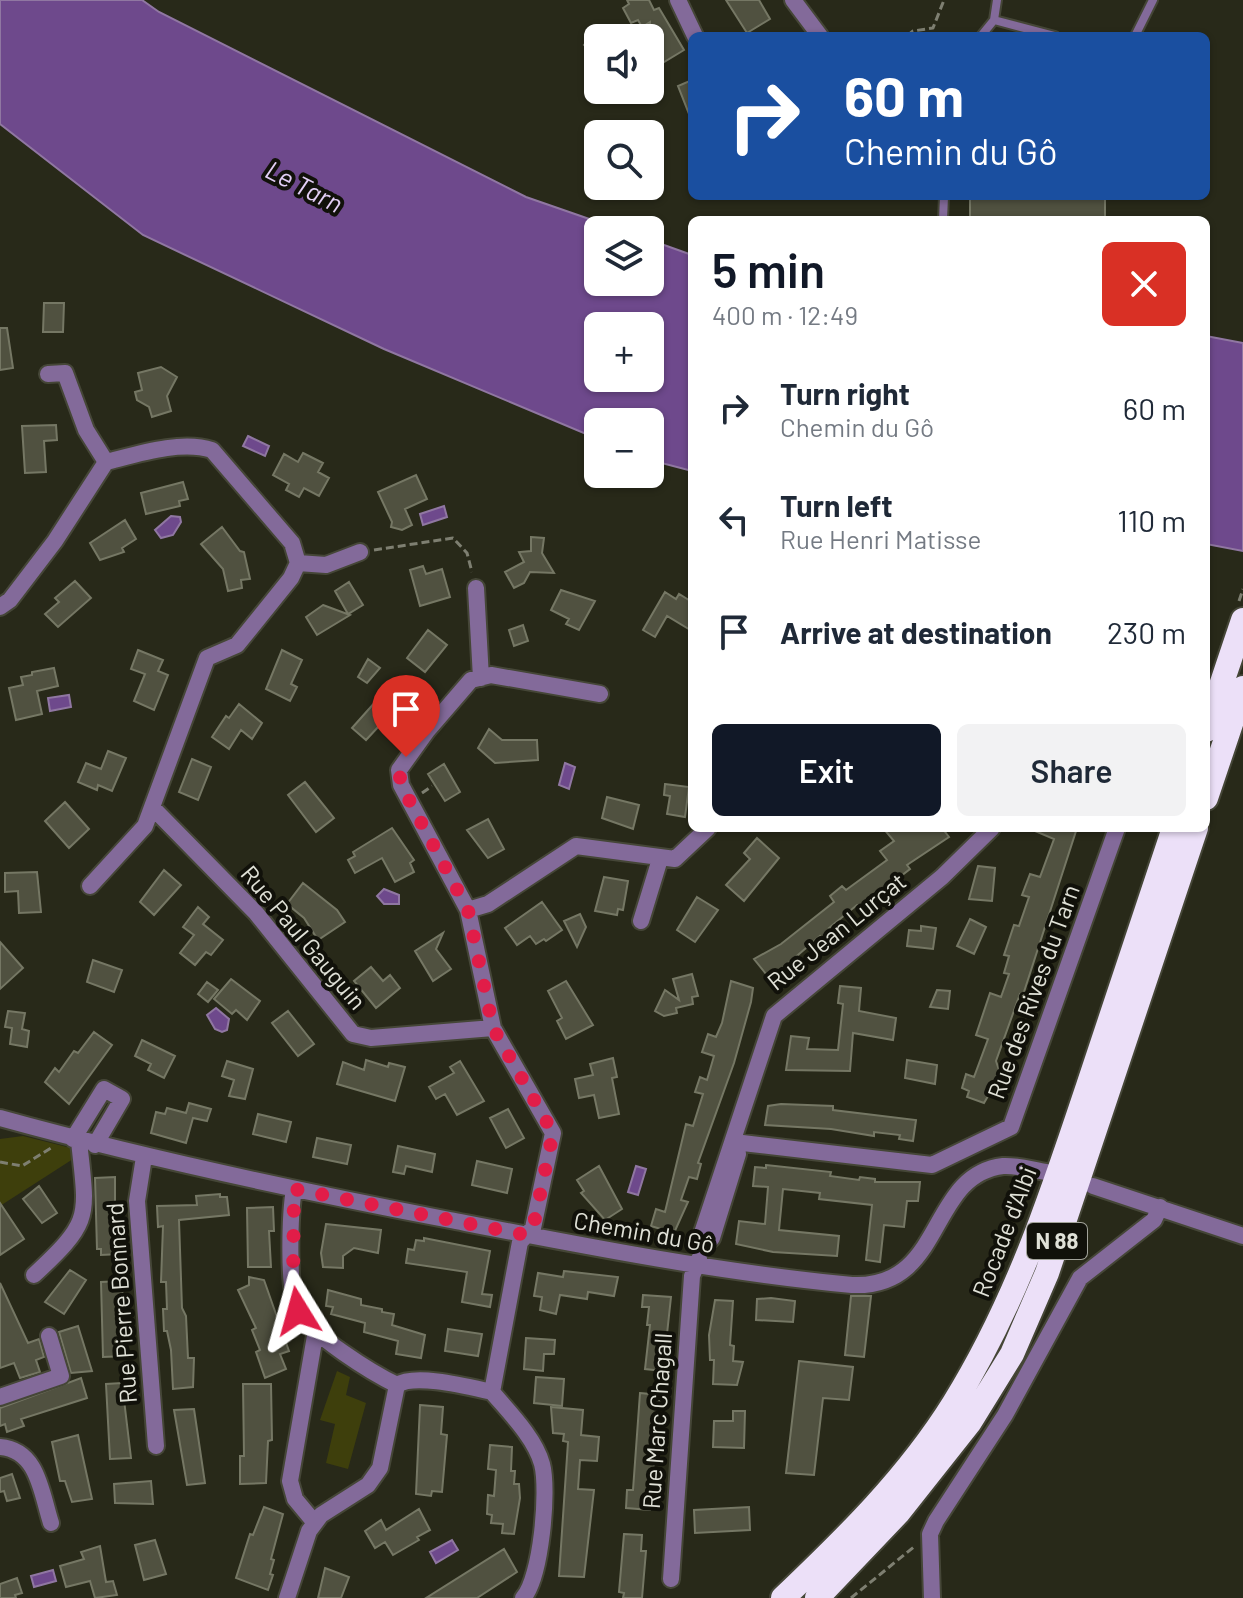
<!DOCTYPE html>
<html lang="en">
<head>
<meta charset="utf-8">
<style>
  body { margin:0; font-family:Barlow,sans-serif; background:#f2f2f3; color:#1f2937; height:100vh; display:flex; flex-direction:column; font-size:30px; white-space:nowrap }
  * { box-sizing:border-box; margin:0 }
  p { font-size:26px; color:#747a83 }
  .icon { flex:none; width:44px; height:44px; fill:none; stroke:currentColor; stroke-width:2; stroke-linecap:round; stroke-linejoin:round }
  .map { position:relative; flex:1; overflow:hidden }
  .details { position:absolute; left:688px; top:216px; width:522px; height:616px; display:flex; flex-direction:column; background:#fff; border-radius:12px; box-shadow:0 2px 6px #0004 }
  .details>* { flex:none }
  .guide { position:absolute; left:688px; top:32px; width:522px; height:168px; border-radius:12px; box-shadow:0 2px 6px #0004; background:#1a4fa0; color:#fff; overflow:hidden }
  .fabs { position:absolute; left:584px; top:24px; display:grid; gap:16px }
  .fabs a { display:grid; place-items:center; width:80px; height:80px; border-radius:12px; background:#fff; box-shadow:0 2px 6px #0004; font-size:40px }
  .pin { position:absolute; display:grid; place-items:center; width:68px; height:68px; color:#fff; margin:-82px -34px; border-radius:50% 50% 50% 0; rotate:-45deg; box-shadow:0 0 8px #0007 }
  .pin .icon { rotate:45deg }
  .me { position:absolute; width:88px; margin:-44px; rotate:352deg; stroke-linejoin:round; filter:drop-shadow(0 0 6px #0008) }
  .turn { display:flex; align-items:center; gap:28px; height:168px; padding:0 24px; font-size:36px }
  .turn .icon { width:104px; height:104px; stroke-width:2.5 }
  .turn b { display:block; font-size:56px; line-height:68px }
  .round { display:grid; place-items:center; flex:none; width:84px; height:84px; border-radius:12px; background:#f2f2f3 }
  .summary { display:flex; align-items:center; justify-content:space-between; height:136px; padding:0 24px }
  h1 { font-size:48px; font-weight:600; line-height:60px; color:#111827 }
  .action { display:flex; gap:16px; margin-top:auto; padding:16px 24px }
  .action a { flex:1; height:92px; border-radius:12px; background:#111827; color:#fff; font-size:32px; font-weight:600; line-height:92px; text-align:center }
  .action a+a { background:#f2f2f3; color:#1f2937 }
  ul { padding:0; list-style:none }
  li { display:flex; align-items:center; gap:24px; height:112px; padding:0 24px }
  li div { flex:1 }
  li b { display:block; font-size:30px }
  li em { font-style:normal }
  .map>svg:first-child { display:block }
  .green { fill:#3e3f0c }
  .water { fill:#6e498c; stroke:#9077a2; stroke-width:2; fill-rule:evenodd }
  .building { fill:#505140; stroke:#757764; stroke-width:2 }
  .lines { fill:none; stroke-linecap:round; stroke-linejoin:round }
  .lane-casing { stroke:#454637; stroke-width:12 }
  .street-casing { stroke:#454637; stroke-width:20 }
  .highway-casing { stroke:#454637; stroke-width:28 }
  .path { stroke:#7e7f71; stroke-width:3; stroke-dasharray:8 4; stroke-linecap:butt }
  .lane { stroke:#836a9a; stroke-width:8 }
  .street { stroke:#836a9a; stroke-width:16 }
  .highway { stroke:#ece0f8; stroke-width:24 }
  .route { stroke:#e11d48; stroke-width:14; stroke-dasharray:0 25.2 }
  .labels { text-anchor:middle; stroke-width:8; stroke-linejoin:round; paint-order:stroke }
  .shield { fill:#11110a; stroke:#a2a39a; stroke-width:2 }
  .shield-label { font-size:22px; font-weight:bold; fill:#e0e1d7 }
  .street-label { font-size:24px; fill:#e0e1d7; stroke:#11110a }
  .water-label { font-size:26px; font-style:italic; fill:#e3cff6; stroke:#11110a }
</style>
</head>
<body>
<div class="map">
<svg width="1243" height="1598" viewBox="0 0 1243 1598">
  <rect width="100%" height="100%" fill="#282919"/>
  <path class="green" d="M23,1136L71,1148L73,1159L0,1206V1139Z
    M337,1371L350,1377L346,1395L366,1403L348,1469L326,1463L335,1424L320,1420Z"/>
  <path class="water" d="M0,0H142L159,12L526,197L621,230H598V282H650V240L692,255V471L650,460V422H598V439L384,349L143,235L0,124ZM598,326H650V378H598Z
    M1206,336L1243,343V551L1206,544Z
    M248,436L269,446L265,456L243,446Z
    M444,506L447,517L423,525L420,514Z
    M171,516L180,517L181,522L173,535L161,538L155,530Z
    M69,695L71,707L50,711L48,698Z
    M565,763L575,767L569,789L559,785Z
    M384,889L399,895V904H384L377,896Z
    M216,1008L229,1019L227,1030L222,1032L215,1029L207,1015Z
    M636,1166L646,1169L638,1195L628,1192Z
    M452,1540L458,1550L436,1563L430,1552Z
    M53,1570L56,1581L34,1587L31,1576Z"/>
  <path class="building" d="M627,0H649L654,10L659,8L684,50L659,65L650,49V22L642,27L638,20L631,23L623,8L629,4Z
    M726,0H759L770,19L747,33Z
    M598,30V57L584,45Z
    M692,80V119H691L678,86Z
    M970,196H1105V220H970Z
    M44,303H64L63,332H43Z
    M0,328H7L13,368L0,370Z
    M161,367L177,377L167,396L171,411L152,417L149,407L137,400L135,392L142,390L138,373Z
    M56,425L57,440L44,441L46,472L25,473L22,426Z
    M303,453L323,463L318,472L329,478L319,496L304,488L299,497L286,490L289,484L273,475L284,454L298,462Z
    M416,475L427,499L405,509L412,525L402,530L391,527L392,522L378,492Z
    M183,482L188,499L179,501L180,506L146,514L141,493Z
    M125,520L136,539L122,548L124,552L100,560L90,543Z
    M222,527L240,551L244,552L250,579L241,580L242,588L228,591L223,569L201,544Z
    M531,537L544,538L542,553L554,573L530,572L524,583L514,588L505,572L524,562L519,552L531,551Z
    M423,566L426,574L442,569L450,597L420,606L410,570Z
    M75,581L91,598L58,627L45,614L59,602L55,598Z
    M349,582L363,605L348,614L335,591Z
    M561,590L595,601L579,630L566,624L569,619L551,610Z
    M665,592L676,599L679,594L692,602V631L667,616L655,637L643,630Z
    M323,605L350,615L317,635L306,617Z
    M523,625L528,641L514,646L509,630Z
    M428,630L447,645L425,672L407,658Z
    M138,650L163,660L158,671L168,675L154,710L134,701L145,674L131,669Z
    M282,650L302,660L291,684L297,687L290,701L266,689Z
    M368,659L380,668L367,683L358,677Z
    M54,668L58,686L37,691L42,714L16,720L9,688L23,685L21,677L32,675V672Z
    M377,700L396,716L383,730L379,726L366,740L352,728Z
    M239,704L262,723L252,739L241,730L229,749L212,737L226,716L229,718Z
    M489,729L502,740H537L538,760L495,763L478,748Z
    M108,751L126,758L112,791L98,785L97,790L78,782L86,763L101,769Z
    M192,759L211,767L198,800L179,792Z
    M444,764L460,792L445,801L428,774Z
    M305,782L334,818L316,832L288,795Z
    M665,784L689,787L685,817L667,814L670,796L664,795Z
    M607,797L639,805L633,829L602,818Z
    M65,802L89,829L69,848L45,821Z
    M488,819L504,849L488,858L467,830Z
    M392,828L414,860L410,863L414,872L395,882L382,858L355,873L348,860L355,856L353,852Z
    M883,828H942L949,837L907,865L910,869L860,908L857,905L829,928L832,931L822,939L820,936L770,979L754,959L781,944L834,902L830,896L842,886L846,890L887,860L880,851L894,841Z
    M1028,828H1077L1023,995L1020,994L996,1061L999,1070L995,1084L984,1103L967,1097L969,1091L962,1088L966,1074L974,1077L988,1039L976,1035L990,993L1001,997L1009,974L1004,973L1009,956L1004,955L1014,925L1019,926L1029,897L1022,895L1030,874L1040,877L1054,839Z
    M757,838L779,858L744,901L726,885L750,859L744,853Z
    M978,866L995,868L992,901L969,899Z
    M164,870L181,885L154,915L140,902Z
    M37,872L41,912L19,913L18,891L5,892V873Z
    M604,877L628,881L623,910L618,909L617,915L595,911Z
    M303,883L337,910L345,922L318,940L304,918L287,904Z
    M697,897L718,910L695,942L677,930Z
    M542,902L562,930L546,941L544,939L536,944L530,936L517,945L505,928Z
    M198,907L209,917L203,924L223,940L211,955L206,952L195,965L180,953L194,935L183,927Z
    M580,914L586,927L577,947L564,921Z
    M970,919L986,927L974,954L957,946Z
    M921,926L936,928L933,949L907,946L909,930L921,931Z
    M443,933L436,949L451,969L433,981L415,951Z
    M0,942L23,968L0,989Z
    M93,960L122,970L114,992L87,982Z
    M371,967L383,981L390,975L400,988L376,1008L354,981Z
    M692,974L698,996L692,997L693,1004L676,1008L677,1013L664,1016L655,1011L665,990L679,1000L673,979Z
    M231,979L260,1001L247,1020L236,1010L232,1014L214,999Z
    M566,981L593,1025L566,1039L557,1021L562,1018L548,991Z
    M731,981L753,988L751,1002L734,1063L698,1163L701,1164L697,1179L689,1177L681,1200L688,1202L674,1233L651,1226L656,1209L665,1212L686,1124L693,1126L703,1094L695,1092L700,1077L707,1080L714,1056L702,1052L708,1034L716,1037L722,1023Z
    M207,982L218,990L208,1002L198,994Z
    M840,986L861,988L859,1011L896,1018L893,1040L853,1033L850,1071L786,1070L791,1036L809,1038L807,1049L838,1050L843,1004L838,1003Z
    M937,990L950,991L948,1009L930,1007Z
    M8,1011L25,1013L22,1029L29,1031L27,1047L10,1044L12,1028L5,1027Z
    M288,1011L314,1044L298,1056L272,1023Z
    M94,1032L112,1045L69,1104L45,1082L55,1068L59,1072L74,1051L78,1053Z
    M142,1040L175,1056L164,1078L148,1070L151,1064L135,1056Z
    M613,1058L617,1077L612,1078L619,1114L599,1118L594,1095L579,1098L575,1079L593,1075L590,1064Z
    M366,1060L388,1067L389,1063L405,1067L395,1101L337,1084L343,1062L364,1070Z
    M907,1060L937,1065L935,1084L905,1078Z
    M227,1061L253,1069L245,1099L229,1096L234,1080L222,1076Z
    M460,1061L484,1101L457,1115L445,1094L436,1099L429,1087L454,1073L450,1067Z
    M189,1103L211,1109L207,1121L193,1118L186,1143L151,1133L156,1112L165,1114L167,1108L186,1113Z
    M781,1104L833,1106V1110L916,1120L913,1141L899,1139L900,1135L874,1132V1136L831,1129L765,1125L768,1106Z
    M508,1109L524,1138L506,1148L490,1118Z
    M258,1114L291,1122L286,1142L253,1134Z
    M317,1138L351,1145L347,1164L313,1157Z
    M398,1146L435,1154L432,1172L406,1166L404,1174L393,1172Z
    M477,1161L512,1169L507,1193L472,1185Z
    M766,1165L831,1172L830,1176L859,1180L860,1177L875,1179V1182H920L918,1201H907L904,1227L884,1225L880,1262L866,1260L872,1205L819,1199L820,1193L783,1189L779,1230L839,1236L837,1256L773,1252L736,1244L739,1221L765,1224L768,1187L753,1186L755,1167L766,1168Z
    M599,1166L622,1209L605,1220L581,1193L584,1191L577,1180Z
    M115,1177V1235H119L120,1254L101,1255V1249H97L95,1178Z
    M39,1186L57,1213L42,1223L23,1199Z
    M220,1194V1197H227L229,1215L179,1220L182,1308L186,1316L188,1358H194L193,1387L173,1389L171,1350L167,1331H164L163,1309H167L166,1282H161L163,1226L158,1227L157,1206L197,1205L196,1196Z
    M0,1203L24,1239L0,1255Z
    M273,1207L274,1231H269L271,1267H248L247,1208Z
    M326,1224L381,1230L378,1253L354,1248L343,1256V1268L323,1267L321,1253Z
    M424,1238L490,1251L482,1294L492,1295L490,1307L462,1302L467,1272L406,1263L408,1249L414,1250L416,1240L424,1241Z
    M70,1270L86,1280L64,1314L45,1302Z
    M564,1271L618,1277L614,1296L588,1292L587,1299L560,1295L556,1314L540,1310L542,1297L534,1296L538,1273L563,1277Z
    M249,1277L264,1280L289,1351L280,1354L286,1369L265,1378L256,1352L260,1350L252,1330L256,1328L238,1290L249,1285Z
    M122,1281L123,1300H119L126,1356L103,1357L101,1282Z
    M0,1283L28,1343L39,1339L44,1357L36,1360L40,1372L20,1378L14,1363L0,1368Z
    M328,1290L361,1299V1305L382,1309V1312L394,1314L392,1325L425,1335L421,1358L396,1354L398,1341L364,1332L365,1323L331,1314L333,1307L326,1306Z
    M643,1295L671,1297L663,1371L645,1369L650,1325H647L649,1307H642Z
    M851,1296H871L864,1357L845,1355Z
    M771,1298L795,1301L793,1322L756,1320L757,1299Z
    M715,1300L733,1301L730,1345L734,1346L733,1361L743,1362L737,1385L713,1384L714,1360H710L709,1335Z
    M78,1326L92,1371L71,1373L59,1332Z
    M448,1329L482,1334L478,1356L445,1351Z
    M526,1338L555,1340L554,1354H544L543,1371L524,1369Z
    M799,1361L853,1367L849,1400L823,1398L814,1475L786,1473Z
    M536,1377L564,1379L562,1406L534,1403Z
    M81,1378L87,1398L21,1419L24,1426L7,1432L5,1424L0,1426V1408Z
    M122,1383L131,1458L110,1459L106,1384Z
    M243,1384H271L272,1440L268,1441L266,1483L240,1484V1456H244Z
    M640,1393L660,1395L650,1510L626,1508L627,1490H633Z
    M420,1405L443,1407L441,1434L447,1435L442,1492L432,1491L431,1496L416,1494Z
    M551,1407L583,1410L581,1435L599,1437L597,1461L580,1460L578,1489L594,1490L584,1577L559,1576L568,1442L563,1441L564,1434L553,1433Z
    M194,1409L205,1483L187,1485L174,1410Z
    M733,1411H745L744,1448L713,1447L714,1421H733Z
    M78,1435L92,1499L72,1502L65,1481H60L52,1442Z
    M490,1445L512,1447L511,1471H515L514,1484H519L520,1498L514,1534L502,1533L503,1524L491,1523L492,1515L487,1514L488,1495L494,1496L496,1470L488,1469Z
    M12,1474L20,1498L7,1501L4,1491L0,1492V1478Z
    M151,1481L153,1504L115,1503L114,1484Z
    M264,1507L283,1514L271,1559L274,1560L270,1574L273,1575L268,1590L236,1578L250,1534L253,1535Z
    M749,1507L750,1530L695,1533L694,1510Z
    M419,1509L430,1530L417,1537L419,1540L393,1555L385,1542L375,1548L365,1531L381,1520L386,1530Z
    M624,1534L642,1535L641,1551H646L642,1598H623L624,1593L619,1592Z
    M155,1540L166,1574L144,1580L135,1545Z
    M100,1546L106,1582L113,1581L117,1595L95,1598L90,1581L66,1587L60,1566L84,1559L81,1552Z
    M504,1549L517,1572L477,1598H426Z
    M325,1568L349,1577L341,1598H318Z
    M17,1578L22,1593L15,1595L16,1598H0V1584Z"/>
  <g class="lines">
    <defs>
      <path id="lane" d="M994,20L1055,36
        M981,36L994,20L997,0
        M1135,36L1153,0
        M943,220L944,196"/>
      <path id="street" d="M678,0L695,36
        M793,0L820,36
        M48,374L65,373L86,430L106,462
        M298,563L326,565L360,552
        M476,588L481,678
        M0,607L10,600L55,541L106,462C138,454 181,440 212,450L292,543L298,563L291,578L237,645L207,658L145,826L90,886
        M152,807L256,913L353,1034L371,1038L493,1028
        M468,910L488,904L576,846L675,859L708,828
        M641,921L660,859
        M0,1118C148,1159 299,1191 450,1220C584,1246 715,1272 852,1285C946,1289 927,1175 1003,1166C1016,1165 1033,1170 1046,1172
        M73,1139L104,1089L122,1099L95,1145
        M734,1142L738,1154L712,1238L703,1248L701,1236L774,1016L942,877L992,828
        M734,1142L932,1165L1011,1127L1117,828
        M144,1157L137,1201L156,1446
        M1093,1186L1243,1236
        M294,1189C290,1213 287,1291 298,1311C311,1335 372,1373 397,1385
        M34,1275C93,1220 87,1218 79,1141
        M397,1385C415,1373 469,1387 492,1392
        M492,1392L520,1242L533,1228L553,1133L493,1028L468,910L401,785L399,770L427,731L471,680L491,675L600,694
        M492,1392C509,1412 535,1438 542,1464C549,1490 541,1579 523,1598
        M0,1397L61,1376L49,1336
        M0,1447C38,1450 41,1492 51,1523
        M315,1523L295,1499L290,1481L316,1330
        M671,1579L692,1276L699,1259
        M287,1598L309,1531L321,1515L368,1485L380,1468L397,1385
        M932,1598L930,1534L936,1521L1005,1415L1080,1278L1154,1220L1160,1207"/>
      <path id="highway" d="M1206,730L1243,620
        M1206,798L1243,688
        M783,1598C846,1538 908,1477 954,1403C1016,1303 1051,1197 1088,1086C1116,1000 1145,914 1174,828
        M817,1598L898,1513L970,1422L1012,1354L1047,1273L1196,828"/>
    </defs>
    <use href="#lane" class="lane-casing"/>
    <use href="#street" class="street-casing"/>
    <use href="#highway" class="highway-casing"/>
    <path class="path" d="M907,36L913,31L933,28L944,0
      M374,550L453,538L467,553L472,572
      M1239,601L1243,589
      M422,793L432,786
      M0,1162L22,1166L51,1148
      M851,1598L915,1546"/>
    <use href="#lane" class="lane"/>
    <use href="#street" class="street"/>
    <use href="#highway" class="highway"/>
  </g>
  <g class="lines">
    <path class="route" d="M298,1311L293,1285L294,1189L526,1235L533,1228L553,1133L493,1028L468,910L401,785L399,770L406,757"/>
  </g>
  <g class="labels">
    <rect class="shield" x="1027" y="1223" width="60" height="36" rx="6"/>
    <g class="shield-label">
      <text x="1057" y="1249">N 88</text>
    </g>
    <g class="street-label">
      <text transform="translate(837 932) rotate(-39)" y="8">Rue Jean Lurçat</text>
      <text transform="translate(303 938) rotate(50)" y="8">Rue Paul Gauguin</text>
      <text transform="translate(1034 992) rotate(-70)" y="8">Rue des Rives du Tarn</text>
      <text transform="translate(1005 1232) rotate(-69)" y="8">Rocade d'Albi</text>
      <text transform="translate(644 1233) rotate(10)" y="8">Chemin du Gô</text>
      <text transform="translate(122 1303) rotate(-94)" y="8">Rue Pierre Bonnard</text>
      <text transform="translate(658 1421) rotate(-86)" y="8">Rue Marc Chagall</text>
    </g>
    <g class="water-label">
      <text transform="translate(304 187) rotate(27)" y="9">Le Tarn</text>
    </g>
  </g>
</svg>
<div class="fabs">
<a><svg class="icon" aria-label="sound" viewBox="0 0 24 24"><path d="M4 9h4l5-4v14l-5-4H4zM17 9q2 3 0 6"/></svg></a>
<a><svg class="icon" aria-label="search" viewBox="0 0 24 24"><circle cx="10" cy="10" r="6"/><path d="M15 15l6 6"/></svg></a>
<a><svg class="icon" aria-label="layers" viewBox="0 0 24 24"><path d="M12 4l9 5-9 5-9-5zM3 14l9 5 9-5"/></svg></a>
<a>+</a>
<a>−</a>
</div>
<div class="pin" style="left:406px;top:757px;background:#d93025"><svg class="icon" aria-label="arrive" viewBox="0 0 24 24"><path d="M6 21V4h12l-3 4 3 4H6"/></svg></div>
<svg class="me" style="left:298px;top:1311px" viewBox="-20 -20 40 40"><path d="M0-17L14 15 0 8-14 15z" fill="#e11d48" stroke="#fff" stroke-width="4"/></svg>
<div class="guide">
<div class="turn"><svg class="icon" aria-label="right" viewBox="0 0 24 24"><path d="M7 20v-9h11M14 6l5 5-5 5"/></svg><div><b>60 m</b>Chemin du Gô</div></div>
</div>
<section class="details">
<div class="summary"><div><h1>5 min</h1><p>400 m · 12:49</p></div><a class="round" style="background:#d93025;color:#fff"><svg class="icon" aria-label="close" viewBox="0 0 24 24"><path d="M6 6l12 12M18 6L6 18"/></svg></a></div>
<ul>
<li><svg class="icon" aria-label="right" viewBox="0 0 24 24"><path d="M7 20v-9h11M14 6l5 5-5 5"/></svg><div><b>Turn right</b><p>Chemin du Gô</p></div><em>60 m</em></li>
<li><svg class="icon" aria-label="left" viewBox="0 0 24 24"><path d="M17 20v-9H6M10 6l-5 5 5 5"/></svg><div><b>Turn left</b><p>Rue Henri Matisse</p></div><em>110 m</em></li>
<li><svg class="icon" aria-label="arrive" viewBox="0 0 24 24"><path d="M6 21V4h12l-3 4 3 4H6"/></svg><div><b>Arrive at destination</b></div><em>230 m</em></li>
</ul>
<div class="action"><a>Exit</a><a>Share</a></div>
</section>
</div>
</body>
</html>
